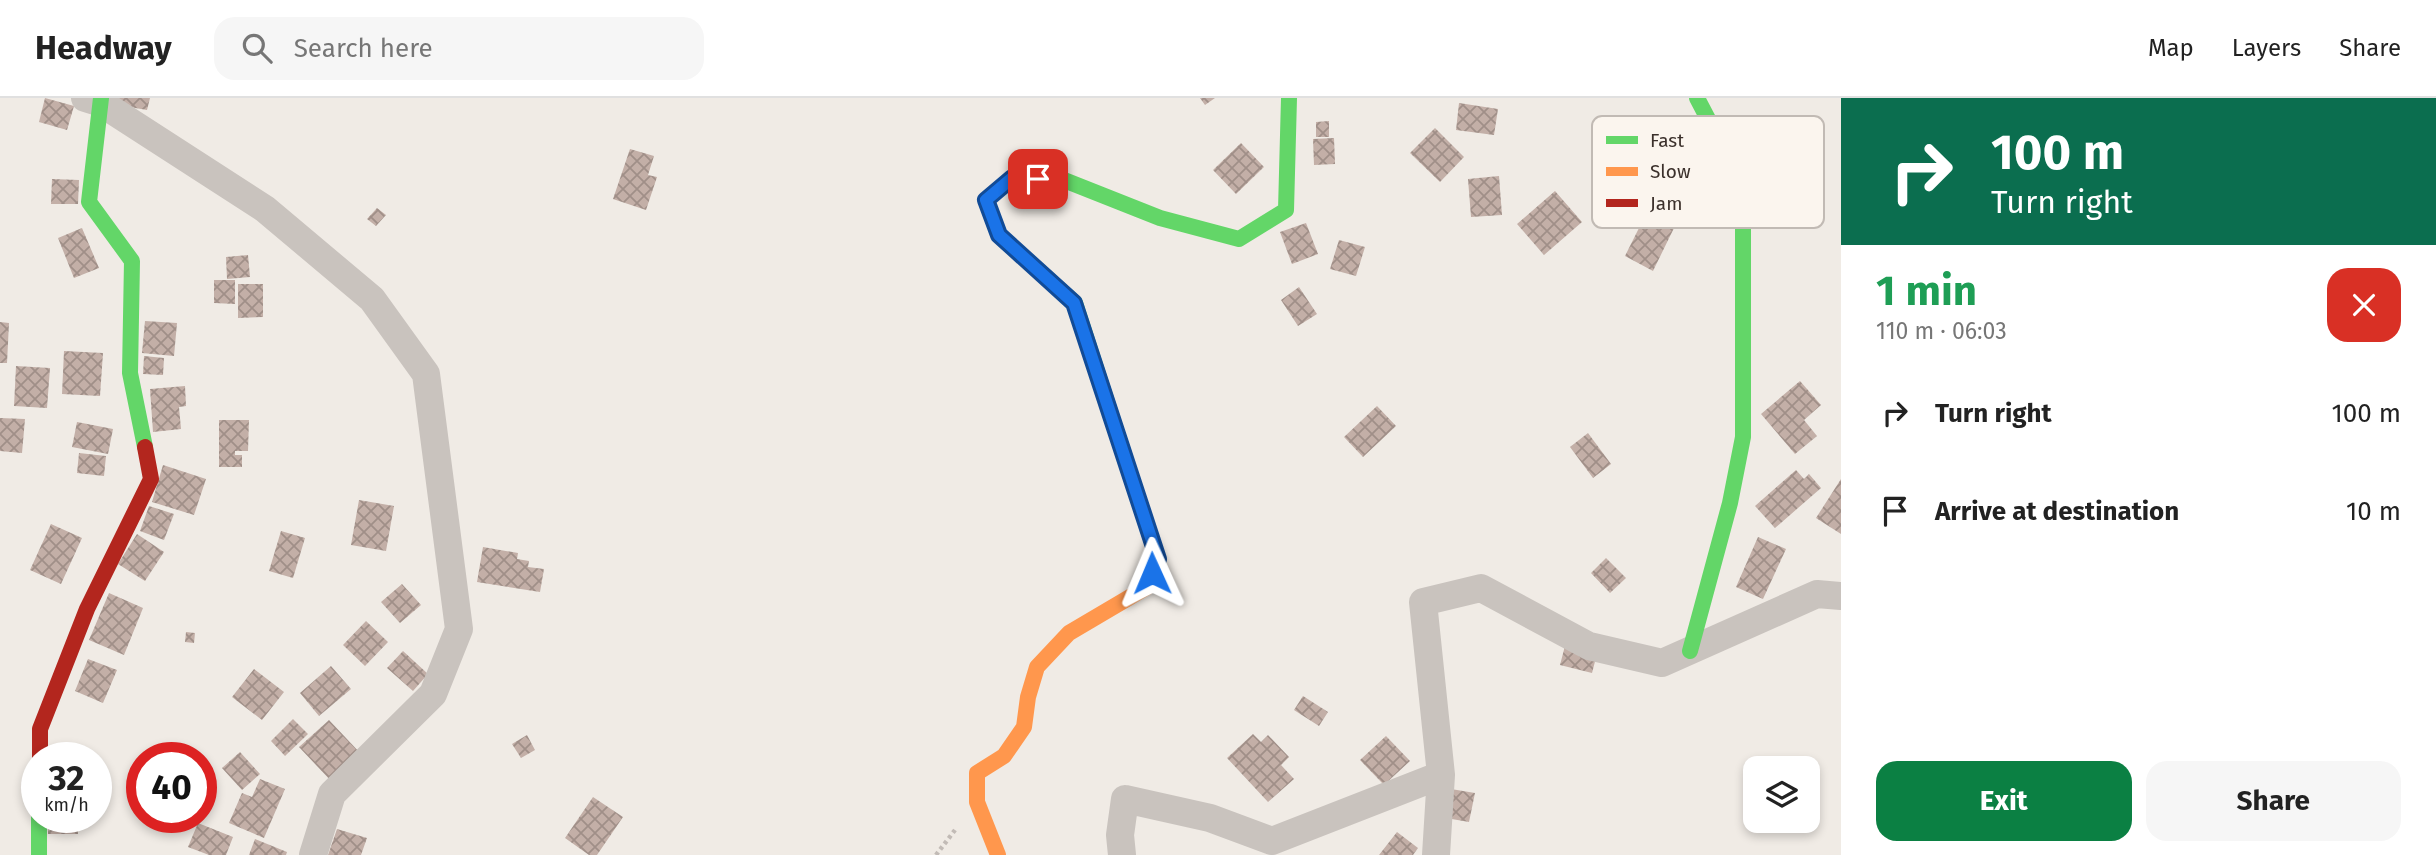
<!DOCTYPE html>
<html lang="en">
<head>
<meta charset="utf-8">
<style>
  body { margin:0; font-family:"Fira Sans",sans-serif; background:#f6f6f6; color:#222; height:100vh; display:flex; flex-direction:column; font-size:26px; white-space:nowrap }
  * { box-sizing:border-box; margin:0 }
  p { font-size:23px; color:#767676 }
  .icon { flex:none; width:38px; height:38px; fill:none; stroke:currentColor; stroke-width:2; stroke-linecap:round; stroke-linejoin:round }
  .map { position:relative; flex:1; overflow:hidden }
  .sheet { display:flex; flex-direction:column; background:#fff; width:595px }
  .sheet>* { flex:none }
  .hud { background:#0b6e4f; color:#fff; overflow:hidden }
  .buttons { position:absolute; left:1743px; top:658px; display:grid; gap:14px }
  .buttons a { display:grid; place-items:center; width:77px; height:77px; border-radius:14px; background:#fff; box-shadow:0 4px 10px #0003; font-size:35px }
  .speed { position:absolute; left:21px; top:644px; display:flex; gap:14px; font-size:35px; font-weight:700; text-align:center }
  .speed>* { display:grid; place-content:center; width:91px; height:91px; border-radius:50%; background:#fff; box-shadow:0 4px 10px #0003; line-height:1 }
  .speed small { font-size:18px; font-weight:400 }
  .speed .limit { border:10px solid #d22; background:#fff; color:#111 }
  .pin { position:absolute; display:grid; place-items:center; width:60px; height:60px; color:#fff; margin:-30px; border-radius:14px; box-shadow:0 4px 10px #0006 }
  .me { position:absolute; width:77px; margin:-38px; rotate:359deg; stroke-linejoin:round; filter:drop-shadow(0 0 5px #0008) }
  .turn { display:flex; align-items:center; gap:24px; height:147px; padding:0 35px; font-size:32px }
  .turn .icon { width:91px; height:91px; stroke-width:2.5 }
  .turn b { display:block; font-size:49px; line-height:60px }
  .round { display:grid; place-items:center; flex:none; width:74px; height:74px; border-radius:21px; background:#f6f6f6 }
  .overview { display:flex; align-items:center; justify-content:space-between; height:119px; padding:0 35px }
  h1 { font-size:42px; font-weight:700; line-height:52px; color:#1e9e55 }
  .action { display:flex; gap:14px; margin-top:auto; padding:14px 35px }
  .action a { flex:1; height:80px; border-radius:21px; background:#0b8043; color:#fff; font-size:28px; font-weight:700; line-height:80px; text-align:center }
  .action a+a { background:#f6f6f6; color:#222 }
  ul { padding:0; list-style:none }
  li { display:flex; align-items:center; gap:21px; height:98px; padding:0 35px }
  li div { flex:1 }
  li b { display:block; font-size:26px }
  li em { font-style:normal }
  header { display:flex; align-items:center; gap:42px; box-sizing:border-box; height:98px; padding:0 35px; background:#fff; border-bottom:2px solid #e0e0e0 }
  header strong { font-size:33px }
  nav { display:flex; gap:38px; margin-inline-start:auto; font-size:24px }
  .search { width:490px; height:63px; background:#f6f6f6; display:flex; align-items:center; gap:18px; box-sizing:border-box; padding:0 24px; border-radius:21px; color:#767676; font-size:26px }
  main { display:flex; flex:1; min-height:0 }
  .map>svg:first-child { display:block }
  .building { fill:url(#building-cross-hatch) }
  .lines { fill:none; stroke-linecap:round; stroke-linejoin:round }
  .path { stroke:#c2bbb6; stroke-width:4.5; stroke-dasharray:3.5 3.5; stroke-linecap:butt }
  .street { stroke:#c9c3be; stroke-width:28 }
  .fast { stroke:#63d668; stroke-width:16 }
  .slow { stroke:#ff974d; stroke-width:16 }
  .jam { stroke:#b3261e; stroke-width:16 }
  .route-casing { stroke:#114b97; stroke-width:18 }
  .route { stroke:#1a73e8; stroke-width:12 }
  .key { fill:#fbf5ee; stroke:#c1bab4; stroke-width:2 }
  .key-label { font-size:19px; fill:#3b302b }
</style>
</head>
<body>
<header>
<strong>Headway</strong>
<div class="search"><svg class="icon" aria-label="search" viewBox="0 0 24 24"><circle cx="10" cy="10" r="6"/><path d="M15 15l6 6"/></svg>Search here</div>
<nav><a>Map</a><a>Layers</a><a>Share</a></nav>
</header>
<main>
<div class="map">
<svg width="1841" height="757" viewBox="0 0 1841 757">
  <defs>
    <pattern id="building-cross-hatch" width="8" height="8" patternUnits="userSpaceOnUse" patternTransform="scale(1.75)"><rect width="8" height="8" fill="#c3afa7"/><path d="M0 0l8 8M0 8l8-8" fill="none" stroke="#a08f88"/></pattern>
  </defs>
  <rect width="100%" height="100%" fill="#f0ebe5"/>
  <path class="building" d="M45,0L74,8L67,32L39,24Z
    M119,0H150L147,12L118,7Z
    M1200,0H1215L1205,7Z
    M1459,5L1498,11L1494,37L1456,32Z
    M1329,23V39H1316V24Z
    M1435,30L1464,59L1440,84L1410,55Z
    M1334,40L1335,66L1314,67L1313,41Z
    M1241,45L1264,69L1236,96L1213,72Z
    M630,51L654,58L648,77L657,79L646,112L613,101Z
    M1499,78L1502,117L1471,119L1468,81Z
    M52,81L79,82L78,106H51Z
    M1555,93L1582,124L1544,157L1517,126Z
    M377,110L386,117L376,128L367,121Z
    M1646,116L1674,130L1653,173L1625,158Z
    M1306,125L1318,156L1292,166L1280,134Z
    M82,130L99,170L74,180L58,140Z
    M1339,142L1365,149L1356,178L1330,171Z
    M248,157L250,179L227,181L226,159Z
    M214,182H235V206L214,205Z
    M238,186H263V219L238,220Z
    M1299,189L1317,216L1298,228L1281,202Z
    M145,223L177,225L174,258L142,255Z
    M0,224L9,225L7,265H0Z
    M64,253L103,255L100,298L62,296Z
    M144,258L164,260L163,277L143,276Z
    M16,268L50,270L47,310L14,308Z
    M1800,283L1821,307L1804,322L1817,338L1795,356L1761,316Z
    M185,288L186,308L179,309L181,331L153,334L150,291Z
    M1377,308L1396,328L1363,359L1344,339Z
    M0,320L25,321L22,355L0,353Z
    M219,322H249L248,353H235V357H242V369H219Z
    M77,324L113,331L108,356L72,349Z
    M1588,335L1611,366L1593,380L1570,349Z
    M79,355L106,358L104,378L77,375Z
    M163,367L206,381L194,417L152,404Z
    M1796,372L1804,381L1809,376L1821,390L1775,430L1755,408Z
    M1841,381V436L1816,420Z
    M359,402L394,408L386,453L351,447Z
    M149,408L174,416L164,442L140,433Z
    M51,426L82,440L61,486L30,472Z
    M281,433L305,440L293,480L269,473Z
    M137,436L164,454L145,483L118,466Z
    M1758,439L1786,451L1763,501L1736,489Z
    M483,449L518,455L517,461L529,463L528,469L544,471L540,494L477,484Z
    M1606,460L1626,480L1610,495L1591,475Z
    M402,486L421,507L400,525L381,504Z
    M109,495L143,510L124,557L89,542Z
    M366,523L388,544L365,568L343,547Z
    M186,534L195,535L194,545L185,544Z
    M1566,544L1598,552L1592,575L1560,567Z
    M403,553L428,576L413,593L387,570Z
    M88,561L117,572L103,605L75,593Z
    M331,568L351,591L319,618L300,595Z
    M254,571L284,594L262,622L232,599Z
    M1303,598L1328,614L1319,628L1294,612Z
    M293,621L308,636L285,658L271,643Z
    M329,622L362,657L333,685L299,649Z
    M1253,636L1261,644L1268,637L1289,659L1281,667L1294,681L1268,704L1227,660Z
    M527,637L535,652L521,660L512,646Z
    M1386,638L1410,663L1384,687L1360,662Z
    M240,654L260,676L242,692L222,670Z
    M260,681L285,691L264,740L229,725L242,695L252,699Z
    M1451,691L1475,695L1469,724L1446,720Z
    M593,699L623,719L597,757H589L565,740Z
    M48,719H77L78,736H48Z
    M198,725L233,739L226,757H209L188,749Z
    M337,731L367,740L361,757H328Z
    M1397,734L1418,750L1413,757H1379Z
    M255,741L287,754L286,757H249Z"/>
  <g class="lines">
    <path class="path" d="M936,757L955,732"/>
    <path class="street" d="M85,0L101,5L265,111L372,201L426,276L459,531L433,596L332,696L313,757
      M1122,757L1120,737L1125,701L1210,720L1272,743L1441,677
      M1436,757L1441,677L1423,504L1481,490L1589,548L1662,565L1817,496L1841,498"/>
    <path class="fast" d="M101,0L89,104L132,163L130,275L145,349
      M1138,400L1075,205L999,137L986,102L1012,80L1064,82L1160,120L1239,141L1286,112L1289,0
      M1690,553L1730,405L1743,339V121L1730,63L1697,0
      M39,719V757"/>
    <path class="slow" d="M998,757L977,704V675L1004,658L1024,629L1028,599L1037,569L1069,535L1147,489L1158,461L1138,400"/>
    <path class="jam" d="M40,660V631L87,511L151,381L145,349"/>
  </g>
  <g class="lines">
    <defs>
      <path id="route" d="M1038,81L1012,80L986,102L999,137L1074,205L1158,461L1152,475"/>
    </defs>
    <use href="#route" class="route-casing"/>
    <use href="#route" class="route"/>
  </g>
  <rect x="1592" y="18" width="232" height="112" rx="10" class="key"/>
  <rect x="1606" y="38" width="32" height="8" fill="#63d668"/>
  <rect x="1606" y="69" width="32" height="9" fill="#ff974d"/>
  <rect x="1606" y="101" width="32" height="8" fill="#b3261e"/>
  <g class="key-label">
    <text x="1650" y="49">Fast</text>
    <text x="1650" y="80">Slow</text>
    <text x="1650" y="112">Jam</text>
  </g>
</svg>
<div class="buttons">
<a><svg class="icon" aria-label="layers" viewBox="0 0 24 24"><path d="M12 4l9 5-9 5-9-5zM3 14l9 5 9-5"/></svg></a>
</div>
<div class="speed"><div>32<small>km/h</small></div><div class="limit">40</div></div>
<div class="pin" style="left:1038px;top:81px;background:#d93025"><svg class="icon" aria-label="arrive" viewBox="0 0 24 24"><path d="M6 21V4h12l-3 4 3 4H6"/></svg></div>
<svg class="me" style="left:1152px;top:475px" viewBox="-20 -20 40 40"><path d="M0-17L14 15 0 8-14 15z" fill="#1a73e8" stroke="#fff" stroke-width="4"/></svg>
</div>
<section class="sheet">
<div class="hud">
<div class="turn"><svg class="icon" aria-label="right" viewBox="0 0 24 24"><path d="M7 20v-9h11M14 6l5 5-5 5"/></svg><div><b>100 m</b>Turn right</div></div>
</div>
<div class="overview"><div><h1>1 min</h1><p>110 m · 06:03</p></div><a class="round" style="background:#d93025;color:#fff"><svg class="icon" aria-label="close" viewBox="0 0 24 24"><path d="M6 6l12 12M18 6L6 18"/></svg></a></div>
<ul>
<li><svg class="icon" aria-label="right" viewBox="0 0 24 24"><path d="M7 20v-9h11M14 6l5 5-5 5"/></svg><div><b>Turn right</b></div><em>100 m</em></li>
<li><svg class="icon" aria-label="arrive" viewBox="0 0 24 24"><path d="M6 21V4h12l-3 4 3 4H6"/></svg><div><b>Arrive at destination</b></div><em>10 m</em></li>
</ul>
<div class="action"><a>Exit</a><a>Share</a></div>
</section>
</main>
</body>
</html>
